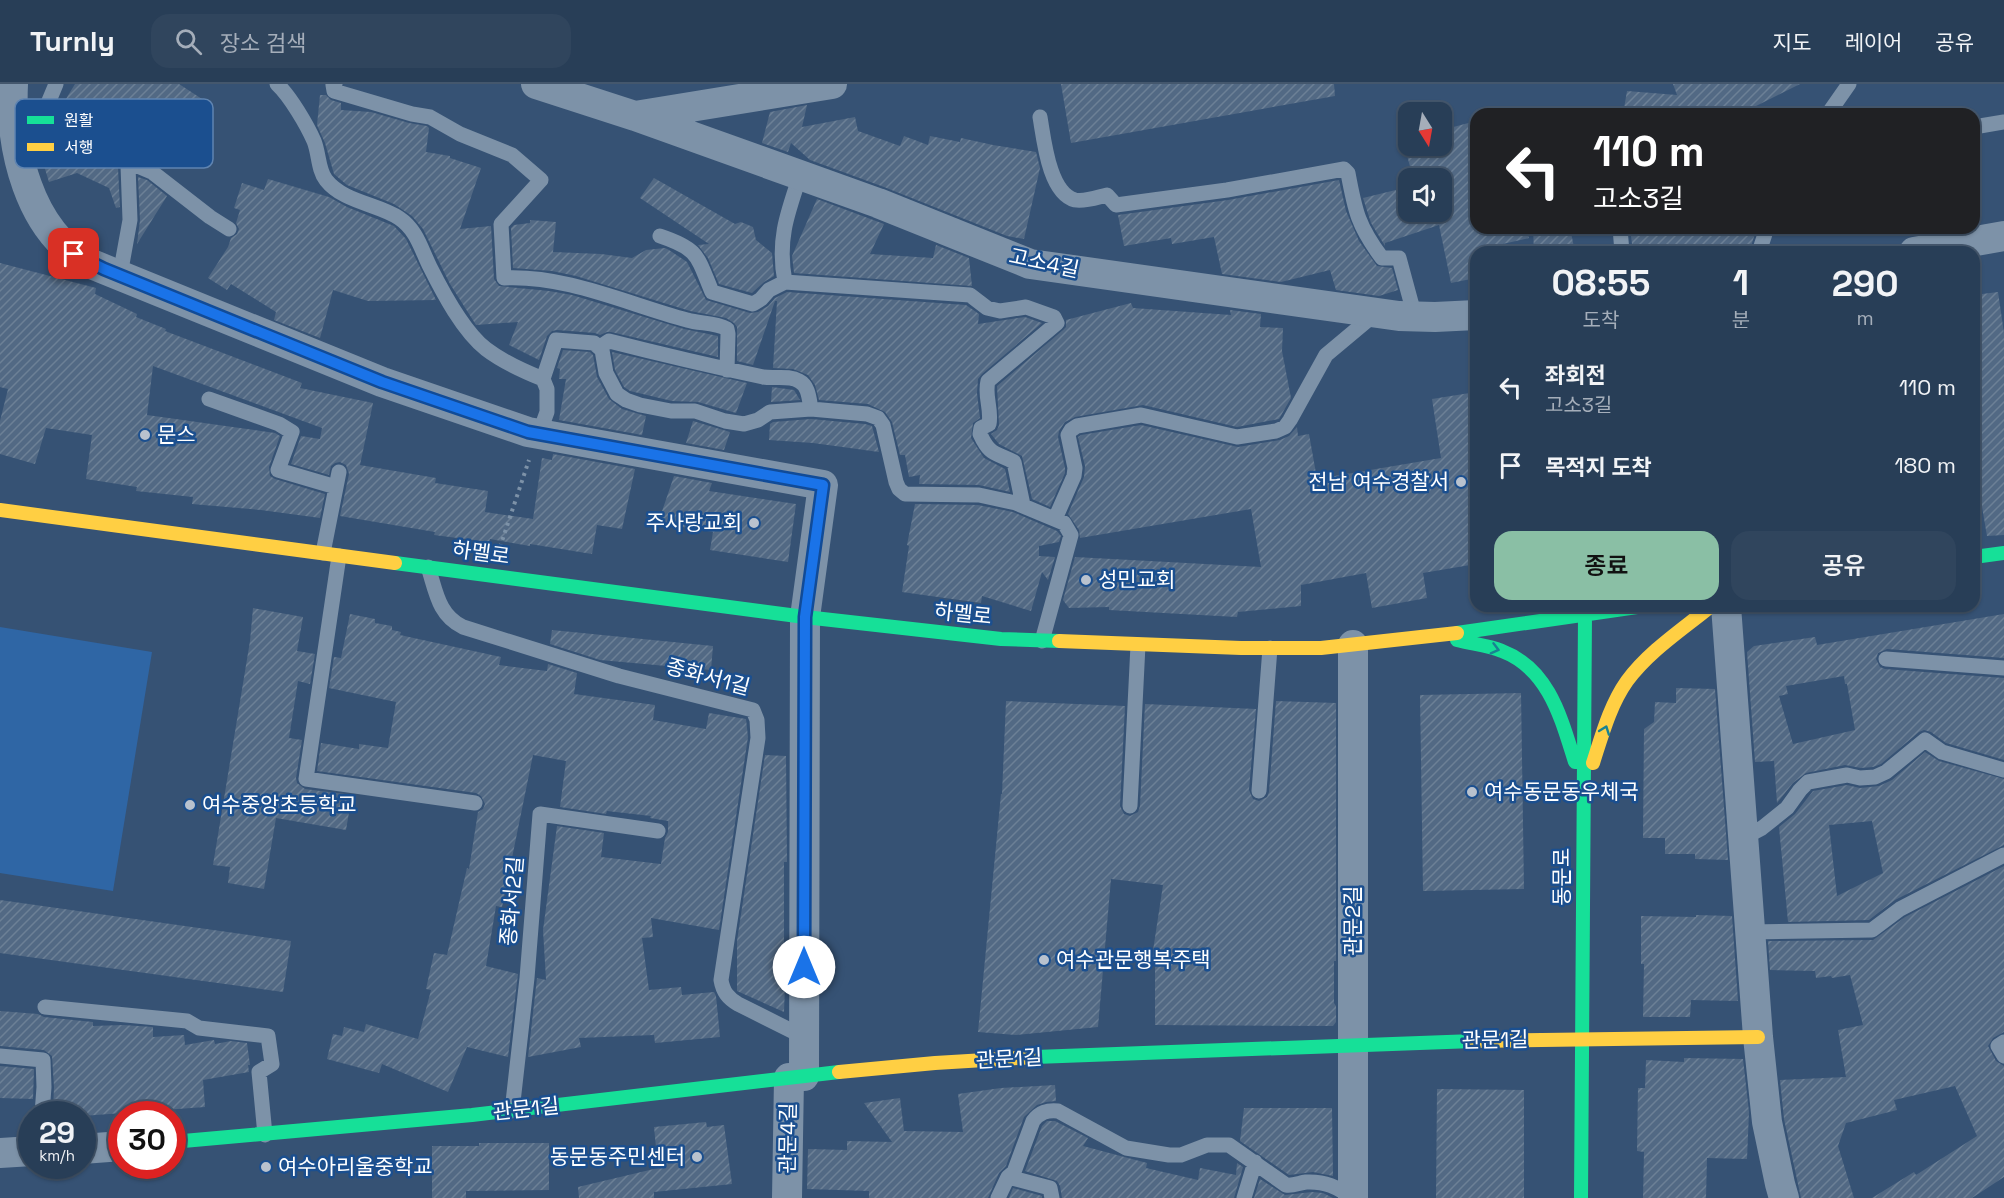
<!DOCTYPE html>
<html lang="ko">
<head>
<meta charset="utf-8">
<style>
  body { margin:0; font-family:"Space Grotesk","Noto Sans KR",sans-serif; background:#30455d; color:#f1f3f6; height:100vh; display:flex; flex-direction:column; font-size:22px; white-space:nowrap }
  * { box-sizing:border-box; margin:0 }
  p { font-size:20px; color:#a5aeba }
  .icon { flex:none; width:33px; height:33px; fill:none; stroke:currentColor; stroke-width:2; stroke-linecap:round; stroke-linejoin:round }
  .map { position:relative; flex:1; overflow:hidden }
  .side { position:absolute; left:1470px; top:162px; width:510px; height:366px; display:flex; flex-direction:column; background:#283e57; border-radius:18px; box-shadow:0 2px 4px #0004,0 0 0 2px #44576d }
  .side>* { flex:none }
  .banner { position:absolute; left:1470px; top:24px; width:510px; height:126px; border-radius:18px; box-shadow:0 2px 4px #0004,0 0 0 2px #44576d; background:#202124; color:#fff; overflow:hidden }
  .needle { width:39px; rotate:169deg }
  .fabs { position:absolute; left:1398px; top:18px; display:grid; gap:12px }
  .fabs a { display:grid; place-items:center; width:54px; height:54px; border-radius:12px; background:#283e57; box-shadow:0 2px 4px #0004,0 0 0 2px #44576d; font-size:30px }
  .speed { position:absolute; left:18px; top:1017px; display:flex; gap:12px; font-size:30px; font-weight:700; text-align:center }
  .speed>* { display:grid; place-content:center; width:78px; height:78px; border-radius:50%; background:#283e57; box-shadow:0 2px 4px #0004,0 0 0 2px #44576d; line-height:1 }
  .speed small { font-size:15px; font-weight:400 }
  .speed .limit { border:9px solid #d22; background:#fff; color:#111 }
  .pin { position:absolute; display:grid; place-items:center; width:51px; height:51px; color:#fff; margin:-26px; border-radius:12px; box-shadow:0 3px 9px #0006 }
  .me { position:absolute; width:66px; margin:-33px; rotate:0deg; stroke-linejoin:round; filter:drop-shadow(0 0 4px #0008) }
  .turn { display:flex; align-items:center; gap:21px; height:126px; padding:0 24px; font-size:27px }
  .turn .icon { width:78px; height:78px; stroke-width:2.5 }
  .turn b { display:block; font-size:42px; line-height:51px }
  .eta { display:flex; justify-content:space-evenly; align-items:center; height:102px; text-align:center }
  .eta b { font-size:36px; font-weight:600; line-height:42px }
  .action { display:flex; gap:12px; margin-top:auto; padding:12px 24px }
  .action a { flex:1; height:69px; border-radius:18px; background:#8abfa5; color:#111; font-size:24px; font-weight:600; line-height:69px; text-align:center }
  .action a+a { background:#30455d; color:#f1f3f6 }
  ul { padding:0; list-style:none }
  li { display:flex; align-items:center; gap:18px; height:78px; padding:0 24px }
  li div { flex:1 }
  li b { display:block; font-size:22px }
  li em { font-style:normal }
  header { display:flex; align-items:center; gap:36px; box-sizing:border-box; height:84px; padding:0 30px; background:#283e57; border-bottom:2px solid #44576d }
  header strong { font-size:28px }
  nav { display:flex; gap:33px; margin-inline-start:auto; font-size:21px }
  .search { width:420px; height:54px; background:#30455d; display:flex; align-items:center; gap:15px; box-sizing:border-box; padding:0 21px; border-radius:18px; color:#a5aeba; font-size:22px }
  .map>svg:first-child { display:block }
  .park { fill:#2f66a5 }
  .building { fill:url(#building-hatch); fill-rule:evenodd }
  .lines { fill:none; stroke-linecap:round; stroke-linejoin:round }
  .path { stroke:#7d92a8; stroke-width:4; stroke-dasharray:3 4.5; stroke-linecap:butt }
  .lane { stroke:#7d92a8; stroke-width:15 }
  .street { stroke:#7d92a8; stroke-width:30 }
  .fast { stroke:#16e098; stroke-width:14 }
  .slow { stroke:#ffcf43; stroke-width:14 }
  .oneway { stroke:#198292 }
  .route-casing { stroke:#114b97; stroke-width:15 }
  .route { stroke:#1a73e8; stroke-width:10 }
  .poi-dot { fill:#b9c2ce; stroke:#1b4f8f; stroke-width:2 }
  .labels { text-anchor:middle; stroke-width:5; stroke-linejoin:round; paint-order:stroke }
  .street-label { font-size:21px; fill:#fff; stroke:#1b4f8f }
  .poi-label { font-size:21px; fill:#fff; stroke:#1b4f8f; text-anchor:start }
  .key { fill:#1b4f8f; stroke:#5f84b1; stroke-width:1.5 }
  .key-label { font-size:16px; fill:#fff }
</style>
</head>
<body>
<header>
<strong>Turnly</strong>
<div class="search"><svg class="icon" aria-label="search" viewBox="0 0 24 24"><circle cx="10" cy="10" r="6"/><path d="M15 15l6 6"/></svg>장소 검색</div>
<nav><a>지도</a><a>레이어</a><a>공유</a></nav>
</header>
<div class="map">
<svg width="2004" height="1114" viewBox="0 0 2004 1114">
  <defs>
    <pattern id="building-hatch" width="6" height="6" patternUnits="userSpaceOnUse" patternTransform="scale(1.5)"><rect width="6" height="6" fill="#526984"/><path d="M-1 1l2-2M0 6l6-6M5 7l2-2" fill="none" stroke="#6c8096"/></pattern>
  </defs>
  <rect width="100%" height="100%" fill="#365274"/>
  <path class="park" d="M0,543L152,568L113,807L0,789Z"/>
  <path class="building" d="M75,0H179L202,15L181,47L169,39L145,75L63,34L59,30L58,28Z
    M1061,0H1334L1335,12L1071,59Z
    M1673,0H1800L1740,30H1623L1627,7L1677,11Z
    M320,11H326L331,16L341,19V26L371,28L409,39L427,42L429,44L426,68L450,72V74L481,84L460,145L491,142L494,195L499,202L549,207L572,211L684,245L718,252V273L611,248H607L600,251L595,249L557,246L552,247L547,252L539,276L509,261L518,238L476,241L450,200L423,145L412,132L394,120L347,101L334,90L325,59L317,41Z
    M807,21L802,43L855,33L858,47L900,62L904,52L928,61L930,52L960,58L961,54L993,61L1036,68L1040,84L1024,155L1007,152L884,103L810,76L791,59L788,68L762,59L770,28Z
    M1476,37V144H1527L1529,154L1476,166V194L1451,199L1439,141L1385,159V162L1371,139L1363,114L1408,103V128H1442V94H1413L1403,56L1408,55V62H1442V46Z
    M46,45L53,51L118,84L120,123L116,124L109,104L77,89L49,98L38,62Z
    M138,93L147,96L167,112L137,160L140,136Z
    M654,94L735,140L741,138L753,143L756,156L772,169L774,192L764,198L752,209L719,200L708,174L698,161L709,160L640,114Z
    M268,95L329,113L347,123L394,142L406,155L436,216L368,217L333,206L320,254L274,236L276,228L231,200L227,206L208,194L228,163L231,154L237,150L239,145L236,139L240,126L234,124L242,99L264,106Z
    M1339,96L1346,127L1359,157L1377,182L1392,184L1398,206L1379,212L1336,206L1330,186L1281,198L1222,190L1214,153L1172,160L1171,154L1124,162L1118,131L1228,116Z
    M817,115L884,140L870,170L933,174L936,161L969,174L972,202L794,189L792,172Z
    M530,136L556,138L553,168L601,170L632,174L646,166L665,164L669,166L687,178L706,216L750,229L758,228L768,222L775,214L787,208L966,221L979,230L978,240L1025,233L1042,239L982,290L978,295L977,309L980,334L973,339L971,354L984,374L1005,385L1010,408L979,401L919,400L920,391L909,393L905,371H900L892,338L885,328L868,320L819,316L815,301L808,291L793,285L773,284L777,217H775L753,281L737,277V243L734,239L726,234L690,227L576,192L552,187L513,184L511,144L514,141L530,139Z
    M1533,144H1570L1575,168H1534Z
    M1630,144H1757L1749,168H1715L1677,162L1678,168H1633Z
    M0,179L96,204L95,210L137,230L136,233L166,245L165,247L302,299L300,304L373,319L360,381L436,394L435,399L488,407L485,428L533,435L542,374L552,376L553,370L635,385L622,445L597,441L592,470L530,460V462L490,455L489,458L434,451L435,448L340,432L349,390L346,381L340,378L335,379L331,382L329,391L291,380L301,352L320,355L322,344L153,282L147,331L275,349L280,352L269,383L270,392L275,395L325,410L320,434L261,426L192,420L193,413L136,407L137,403L86,395L92,351L46,344L35,380L0,370V337L8,305L0,303Z
    M1998,208L2004,249V451L1987,452L1974,376V211Z
    M1131,219L1133,224L1231,231L1230,226L1261,230L1260,243L1283,244L1282,267L1291,314L1279,335L1237,343L1143,321L1075,333L1065,338L1059,347L1058,353L1065,384V389L1050,423L1032,415L1022,372L999,360L991,350L997,346L999,341L997,302L1063,246L1066,243V236Z
    M563,266L590,268L593,271L597,293L609,315L622,325L646,332L642,351L559,336L566,295H559L560,285L557,284Z
    M612,268L747,299L736,329L698,318L672,317L630,307L624,303L615,286Z
    M772,303L794,306L800,316L771,318Z
    M1476,308V480L1423,489L1427,514L1372,524L1366,489L1301,501V522L1238,528L1237,533L1109,526V523L1069,524L1063,516L1075,473L1261,483L1251,425L1080,454L1079,446L1068,430L1084,393L1085,382L1078,353L1081,351L1141,341L1238,363L1280,356L1289,352L1297,343L1298,352L1309,350L1317,395L1441,374L1432,315Z
    M811,335L865,340L872,342L879,368L813,359L769,356L770,340L773,338Z
    M693,337L730,348L724,366L686,359Z
    M674,392L712,399L709,407L796,420L788,478L710,466L713,448L658,439Z
    M915,420L978,421L1013,428L1057,447L1061,452L1059,458L1039,462V472L1055,473L1048,496L1042,488L1031,527L982,512L981,519L902,508L909,462L907,461Z
    M253,524L303,533L297,567L315,570L310,600L298,597L289,654L302,656L296,694L297,699L305,705L352,711L346,746L276,734L264,805L228,799L230,783L213,781L250,557Z
    M350,530L375,535V539L392,542V546L401,548L400,551L501,573L499,581L547,587L548,580L577,589L574,610L655,621L653,636L706,645L709,629L746,635L748,653L719,846L651,834L653,853L642,854L649,906L681,903L682,911L714,908L716,912L720,953L655,959L654,951L579,954L581,963L528,973L537,894L546,896L543,846L557,742L604,749L601,773L661,780L665,754L668,748V737L650,734L651,732L607,727L606,730L560,723L566,677L533,671L502,823L496,822L486,882L518,890L508,973L467,963L448,1008L382,980L379,989L327,975L333,950L342,952L344,943L364,948L366,940L418,955L431,906L426,905L434,869L447,871L467,784L469,785L478,728L483,725L485,720L481,712L476,709L317,687L321,659L359,665V660L388,664L396,618L329,604L334,573L341,574Z
    M2004,530V574L1887,565L1878,569L1876,575L1880,583L1885,585L2004,594V676L1946,659L1931,648L1924,646L1919,648L1881,680L1873,683L1861,684L1845,681L1806,689L1793,699L1777,719L1774,677L1755,678L1747,568L1754,562L1815,553L1817,561ZM1844,592L1845,600H1847L1855,646L1793,660L1779,612L1788,610L1786,602Z
    M552,546L713,562L711,586L600,576L550,560Z
    M1676,604L1715,605L1728,776L1695,775V770H1665V754H1643L1644,645L1654,638L1655,618L1676,619Z
    M1521,609L1524,805L1423,807L1420,611Z
    M1006,617L1125,622L1120,722L1124,730L1130,732L1138,728L1140,722L1145,620L1256,625L1249,706L1253,715L1259,717L1267,713L1269,708L1276,617L1336,619V877H1334V919L1336,922V938L1333,942L1155,941V873H1152L1163,801L1111,795L1098,943L1016,951L978,948L1001,710H1002Z
    M1925,668L1939,677L2004,695V761L1895,816L1869,836L1788,838L1779,743L1795,730L1813,707L1847,701L1860,704L1879,702L1892,696ZM1872,737L1883,789L1837,812L1829,741Z
    M765,671L786,672L787,778H784V876H786L784,928L737,907V857Z
    M2004,782V948L1993,954L1988,962L1996,977L2004,982V1093L1972,1114H1872L1914,1088L1916,1091L1977,1052L1955,1002L1894,1016L1897,1026L1846,1039L1838,1062L1854,1114H1801L1784,1035L1780,996L1846,993L1838,946L1863,941L1850,891L1832,894L1831,892L1816,894L1815,887L1770,886L1768,857L1873,856L1905,833Z
    M0,816L291,857L283,908L0,869Z
    M1696,831L1732,832L1738,917L1691,916L1690,933H1643L1644,880H1641V832L1696,833Z
    M0,927L38,930L44,933L93,938V942L123,941L153,943V953L184,951L185,961L214,956L215,960L231,957L247,959L250,981H248L249,988L203,996L205,1023L82,1032V1025L53,1028L54,1003L52,972L44,966L0,962Z
    M1684,974L1743,975L1749,1028L1747,1075L1707,1074L1706,1114H1643L1644,1068L1637,1067L1638,1004H1645L1646,976L1684,978Z
    M0,982L34,985L33,1015L0,1014Z
    M1055,1001L1056,1017L1046,1018L1037,1021L1024,1033L1006,1082L999,1089L988,1114H869V1107L807,1105L808,1065L847,1066V1057L892,1058L864,1019L900,1014L904,1047L963,1048L958,1010L1001,1004Z
    M1437,1005L1524,1006V1114H1436Z
    M1244,1024H1332L1333,1092L1313,1088L1289,1091L1240,1057Z
    M1047,1037H1055L1088,1054L1083,1062L1147,1079L1146,1084L1198,1096L1200,1084L1236,1091L1237,1079L1243,1083L1234,1114H1062L1060,1102L1057,1097L1025,1087L1042,1042Z
    M706,1038L707,1043L724,1041L732,1100L654,1108V1114H579L578,1103L658,1084L654,1043Z
    M479,1059H549V1106L466,1107V1114H432V1062H479Z
    M1260,1095L1285,1111L1312,1108L1323,1109L1333,1114H1254Z
    M1013,1104L1042,1112V1114H1009Z"/>
  <g class="lines">
    <path class="path" d="M500,463L529,376"/>
    <path class="lane" d="M56,0L46,24L51,36L57,42L126,77L128,82L130,136L120,191
      M277,0C290,12 307,41 314,57C319,69 318,86 326,96C343,118 378,120 399,134C417,146 421,165 430,183C443,209 463,247 486,265C503,278 523,287 543,295
      M335,0L333,1L334,7L412,30L430,33L460,50L512,71L541,96L501,140L504,194C567,191 627,220 687,236C700,240 715,238 727,245L728,250L727,286
      M1828,30L1849,0
      M1040,33C1044,56 1049,109 1075,116C1085,118 1098,113 1107,111L1116,121L1227,106L1344,85L1348,89C1355,127 1358,142 1382,174H1399L1415,233
      M1974,43L2004,38
      M126,77L152,88L210,133L229,145
      M800,92C787,130 777,157 785,198L970,211L987,224L1000,227L1026,223L1054,233L1057,239L988,297C984,312 992,325 989,340L981,344L980,350C990,372 995,368 1014,378L1023,421
      M1620,144L1622,168
      M660,152C699,165 697,172 712,208L753,220L761,215L769,206L785,198
      M1759,168L1767,144
      M602,266L603,261L609,257C660,270 711,282 763,293C774,295 789,291 799,297C809,302 809,315 811,325
      M209,315L279,340L292,348L278,386L336,403
      M539,350L547,328V305L543,295L556,256L594,259L602,266L606,289L617,310L626,316L640,321L671,327H695L725,337L744,340L758,336L770,328L811,325L867,330L878,334L883,341L896,398L899,405L905,410L979,411L1016,419L1064,439L1071,451L1042,557
      M1055,435L1074,392L1075,384L1068,351L1071,346L1077,342L1141,331L1237,353L1276,347L1285,343L1290,336L1326,271L1375,230
      M323,469L339,388
      M339,472L306,695L475,719
      M428,483C436,507 438,531 463,543L619,592L753,626L757,636L758,654L721,896C723,908 728,914 738,920L804,953
      M1886,575L2004,584
      M1259,707L1270,564
      M1130,722L1138,561
      M1743,754L1762,744L1787,724L1800,706L1808,698L1847,691L1860,694L1875,693L1886,688L1925,656L1942,668L2004,686
      M1750,848L1872,846L1900,825L2004,771
      M45,923L187,937L199,944L268,952L272,980L259,988L265,1051
      M2004,958L1998,962L2004,972
      M0,972L43,976L44,1003L42,1030
      M512,1027L527,894L540,730L658,747
      M1008,1093L1050,1104L1052,1114
      M998,1114L1008,1093L1014,1088L1033,1037C1040,1028 1047,1026 1058,1027L1126,1064L1169,1071H1181L1207,1061H1229L1286,1101C1293,1102 1299,1099 1306,1098C1325,1097 1337,1103 1353,1114
      M1244,1114L1255,1078"/>
    <path class="street" d="M13,0C10,63 28,147 89,179L382,298L528,348L823,401L805,533L804,992
      M536,0L635,32L832,0
      M635,32L878,119L1030,180L1399,232L1435,233L1476,231
      M1914,168L2004,152
      M1726,522L1758,953L1767,1038L1780,1100L1784,1114
      M82,1065L122,1062
      M0,1069L32,1067
      M787,1114L789,994
      M1353,1114V561"/>
    <path class="fast" d="M1974,473L2004,469
      M395,479L805,533L1001,555L1059,557
      M1457,549L1644,522
      M1457,556C1472,560 1488,561 1502,567C1549,585 1561,634 1575,678
      M1035,973L1474,957
      M172,1058L472,1031L839,988
      M1581,1114L1585,531"/>
    <path class="slow" d="M0,426L395,479
      M1059,557L1241,564H1321L1457,549
      M1593,679C1602,651 1610,621 1627,597C1649,567 1683,545 1711,522
      M1474,957L1758,953
      M839,988L935,979L1035,973"/>
  </g>
  <defs><path id="oneway-chevron" d="M-2-3.5L2.5 0L-2 3.5" fill="none" stroke-width="1.6" stroke-linecap="round" stroke-linejoin="round" transform="scale(1.5)"/></defs>
  <g class="oneway">
    <use href="#oneway-chevron" transform="translate(1495 565) rotate(15)"/>
    <use href="#oneway-chevron" transform="translate(1605 646) rotate(-70)"/>
  </g>
  <g class="lines">
    <defs>
      <path id="route" d="M74,170L104,185L382,298L528,348L823,401L805,533L804,883"/>
    </defs>
    <use href="#route" class="route-casing"/>
    <use href="#route" class="route"/>
  </g>
  <g class="poi-dot">
    <circle cx="145" cy="351" r="6"/>
    <circle cx="1461" cy="398" r="6"/>
    <circle cx="754" cy="439" r="6"/>
    <circle cx="1086" cy="496" r="6"/>
    <circle cx="1472" cy="708" r="6"/>
    <circle cx="190" cy="721" r="6"/>
    <circle cx="1044" cy="876" r="6"/>
    <circle cx="697" cy="1073" r="6"/>
    <circle cx="266" cy="1083" r="6"/>
  </g>
  <g class="labels">
    <g class="street-label">
      <text transform="translate(1044 179) rotate(12)" y="7">고소4길</text>
      <text transform="translate(481 469) rotate(8)" y="7">하멜로</text>
      <text transform="translate(963 530) rotate(6)" y="7">하멜로</text>
      <text transform="translate(708 593) rotate(15)" y="7">종화서1길</text>
      <text transform="translate(1562 793) rotate(-90)" y="7">동문로</text>
      <text transform="translate(512 817) rotate(-85)" y="7">종화서2길</text>
      <text transform="translate(1353 837) rotate(-90)" y="7">관문2길</text>
      <text transform="translate(1495 956) rotate(-1)" y="7">관문1길</text>
      <text transform="translate(1009 975) rotate(-3)" y="7">관문1길</text>
      <text transform="translate(526 1025) rotate(-6)" y="7">관문1길</text>
      <text transform="translate(788 1054) rotate(-89)" y="7">관문4길</text>
    </g>
    <g class="poi-label">
      <text x="157" y="358">문스</text>
      <text x="1449" y="405" text-anchor="end">전남 여수경찰서</text>
      <text x="742" y="446" text-anchor="end">주사랑교회</text>
      <text x="1098" y="503">성민교회</text>
      <text x="1484" y="715">여수동문동우체국</text>
      <text x="202" y="728">여수중앙초등학교</text>
      <text x="1056" y="883">여수관문행복주택</text>
      <text x="685" y="1080" text-anchor="end">동문동주민센터</text>
      <text x="278" y="1090">여수아리울중학교</text>
    </g>
  </g>
  <rect x="15" y="15" width="198" height="69" rx="9" class="key"/>
  <rect x="27" y="32" width="27" height="8" fill="#16e098"/>
  <rect x="27" y="59" width="27" height="8" fill="#ffcf43"/>
  <g class="key-label">
    <text x="64" y="42">원활</text>
    <text x="64" y="69">서행</text>
  </g>
</svg>
<div class="fabs">
<a><svg class="needle" viewBox="-14 -14 28 28"><path d="M0-13l5 13h-10z" fill="#e53935"/><path d="M0 13l5-13h-10z" fill="#a5aeba"/></svg></a>
<a><svg class="icon" aria-label="sound" viewBox="0 0 24 24"><path d="M4 9h4l5-4v14l-5-4H4zM17 9q2 3 0 6"/></svg></a>
</div>
<div class="speed"><div>29<small>km/h</small></div><div class="limit">30</div></div>
<div class="pin" style="left:74px;top:170px;background:#d93025"><svg class="icon" aria-label="arrive" viewBox="0 0 24 24"><path d="M6 21V4h12l-3 4 3 4H6"/></svg></div>
<svg class="me" style="left:804px;top:883px" viewBox="-20 -20 40 40"><circle r="19" fill="#fff"/><path d="M0-13L10 11 0 6-10 11z" fill="#1a73e8"/></svg>
<div class="banner">
<div class="turn"><svg class="icon" aria-label="left" viewBox="0 0 24 24"><path d="M17 20v-9H6M10 6l-5 5 5 5"/></svg><div><b>110 m</b>고소3길</div></div>
</div>
<section class="side">
<div class="eta">
<div><b>08:55</b><p>도착</p></div>
<div><b>1</b><p>분</p></div>
<div><b>290</b><p>m</p></div>
</div>
<ul>
<li><svg class="icon" aria-label="left" viewBox="0 0 24 24"><path d="M17 20v-9H6M10 6l-5 5 5 5"/></svg><div><b>좌회전</b><p>고소3길</p></div><em>110 m</em></li>
<li><svg class="icon" aria-label="arrive" viewBox="0 0 24 24"><path d="M6 21V4h12l-3 4 3 4H6"/></svg><div><b>목적지 도착</b></div><em>180 m</em></li>
</ul>
<div class="action"><a>종료</a><a>공유</a></div>
</section>
</div>
</body>
</html>
